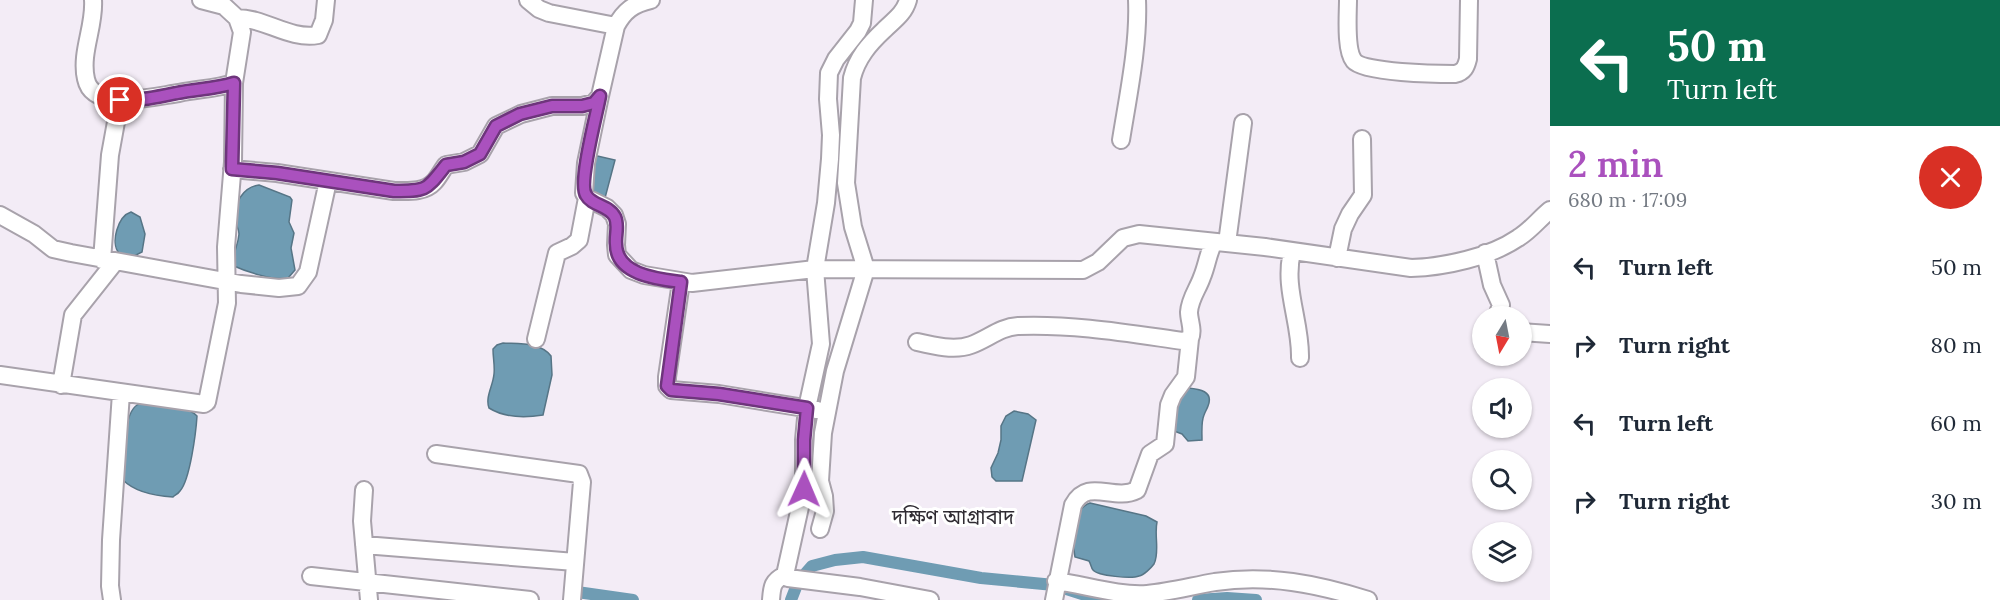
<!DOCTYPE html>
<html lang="en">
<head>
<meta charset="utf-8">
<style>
  body { margin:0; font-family:Lora,"Noto Sans Bengali",serif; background:#f6f6f7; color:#1f2937; height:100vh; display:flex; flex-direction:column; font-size:22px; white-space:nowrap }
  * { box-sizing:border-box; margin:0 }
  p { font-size:20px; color:#747a83 }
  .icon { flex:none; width:33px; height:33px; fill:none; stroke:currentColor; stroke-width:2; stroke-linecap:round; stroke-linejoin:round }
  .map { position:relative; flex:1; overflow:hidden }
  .sheet { display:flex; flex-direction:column; background:#fff; width:450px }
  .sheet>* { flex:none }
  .guide { background:#0b6e4f; color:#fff; overflow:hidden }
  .needle { width:39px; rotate:190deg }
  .buttons { position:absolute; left:1472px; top:306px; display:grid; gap:12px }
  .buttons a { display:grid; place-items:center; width:60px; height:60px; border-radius:50%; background:#fff; box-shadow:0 2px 4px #0004; font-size:30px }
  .pin { position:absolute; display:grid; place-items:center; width:51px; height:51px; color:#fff; margin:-26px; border:3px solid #fff; border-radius:50%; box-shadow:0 2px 6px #0007 }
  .me { position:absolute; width:66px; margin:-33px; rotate:1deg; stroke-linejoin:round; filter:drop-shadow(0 0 4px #0008) }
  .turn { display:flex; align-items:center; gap:21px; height:126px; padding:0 18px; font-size:27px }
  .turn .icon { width:78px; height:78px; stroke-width:2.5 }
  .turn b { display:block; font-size:42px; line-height:51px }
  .round { display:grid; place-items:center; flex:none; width:63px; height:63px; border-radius:32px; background:#f6f6f7 }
  .head { display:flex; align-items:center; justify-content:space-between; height:102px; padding:0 18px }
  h1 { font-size:36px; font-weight:600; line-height:45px; color:#aa51be }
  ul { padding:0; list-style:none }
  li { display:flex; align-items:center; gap:18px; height:78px; padding:0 18px }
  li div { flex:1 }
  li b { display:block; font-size:22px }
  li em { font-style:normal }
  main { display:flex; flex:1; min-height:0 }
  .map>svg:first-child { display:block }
  .water { fill:#6f9cb3; stroke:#567586; stroke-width:1.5 }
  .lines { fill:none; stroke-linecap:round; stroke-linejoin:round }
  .canal { stroke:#6f9cb3; stroke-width:12 }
  .minor-casing { stroke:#a8a2ab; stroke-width:20 }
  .minor { stroke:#fff; stroke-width:16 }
  .route-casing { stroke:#6e357c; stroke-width:15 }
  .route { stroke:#aa51be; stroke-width:10 }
  .labels { text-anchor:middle; stroke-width:6; stroke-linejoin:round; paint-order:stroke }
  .neighbourhood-label { font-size:20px; fill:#2f2b32; stroke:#fff }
</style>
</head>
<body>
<main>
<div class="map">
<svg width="1550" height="600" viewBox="0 0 1550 600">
  <rect width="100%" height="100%" fill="#f3ecf6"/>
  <path class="water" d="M593,155L615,160L605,198L592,196Z
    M259,185L290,197L292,200L289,222L294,233L291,248L295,270L288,278C275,281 247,272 234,266C232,252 238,247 239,234C239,229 236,225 235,220C233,204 243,187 259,185Z
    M131,212L140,217L145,234L142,252L132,257C128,257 122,256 119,253C110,243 118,216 131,212Z
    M503,343C518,344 541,342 551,356L552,375L543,415C525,418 505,418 489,408C485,397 493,386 494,374C495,366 493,358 493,349L497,345Z
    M1188,388C1199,389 1214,391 1208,406C1207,409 1205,412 1204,415C1201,422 1202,432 1202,440L1188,441L1182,434L1174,431L1172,410Z
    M147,402C161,405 186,405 197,416C196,432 190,480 180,491C178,494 175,495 173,497C156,496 135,492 123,480C124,463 122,415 137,405C138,404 145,403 147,402Z
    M1014,411L1028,414L1036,420L1022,481H996L992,477L991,468L998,453L1001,440V426L1006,416Z
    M1090,503L1146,516L1157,522C1154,535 1160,552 1154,564C1151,568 1144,575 1139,576C1132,579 1098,576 1093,570C1091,568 1091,564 1089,561L1075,557C1072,541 1071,509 1090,503Z"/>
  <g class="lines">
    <path class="canal" d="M577,592L633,600
      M791,600L798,582L812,566L835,560L863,557L981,578L1054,585L1085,595L1110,600
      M1198,600L1227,598L1256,600"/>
    <defs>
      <path id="minor" d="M93,0C95,26 80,53 86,79C93,113 156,96 179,93C197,89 215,89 234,83
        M528,0L539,9L549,13L616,26
        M864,0L862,23L858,31L836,59L829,73L828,99L831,135L830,159L826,203L815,269L821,344L807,408L804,440V489L785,575L788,578L860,587L930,600
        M1348,0C1348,14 1345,50 1354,61C1364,73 1437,74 1455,74C1464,72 1466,67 1468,59L1469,0
        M237,18C265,18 289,40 318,35L324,20L326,0
        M600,96L586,163L584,193L587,198L607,208L614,215L617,224L616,245L617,255L631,270L644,275L692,283L815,269L1083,270L1098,262L1123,238L1139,234L1265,247L1411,268C1445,267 1490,257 1518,238C1530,231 1539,219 1550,210
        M1121,140C1128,96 1139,44 1137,0
        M232,169L277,173L394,191C407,191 424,193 434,182C438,178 442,170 446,165L464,162L480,154L496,126L521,114L552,106H582L594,103L600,96L616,26C624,11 633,4 651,0
        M0,215L34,234L53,249L71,253L241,284L279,288L298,286L308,272L328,181
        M1227,243L1243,123
        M1292,252C1283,288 1301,322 1300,358
        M1485,253L1492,285L1501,305L1497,316
        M1337,258L1343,229L1350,214L1363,195L1362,139
        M102,260L110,155L120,100
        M681,282L667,377V386L671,390L719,394L817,410
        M1521,332L1550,334
        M536,339L557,253L572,246L579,240L587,198
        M917,342C934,346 955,351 971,345C988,339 1000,327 1018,326C1075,324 1126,333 1183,341L1190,339C1194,330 1189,321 1189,312C1190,298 1198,289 1202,277C1207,265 1208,253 1214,242
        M0,375L204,404L207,402L227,303L226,247L233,162L234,83L242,32L237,18L224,6L201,0
        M61,385L73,315L115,262
        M436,454L579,474L582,482L572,600
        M364,490L362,521L369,600
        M820,529L825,511L824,496L820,481L823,433L835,371L866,269L853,227L846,183L852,78C857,58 869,44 884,30C894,20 904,14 908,0
        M364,545L575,562
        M311,576L530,600
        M1056,581C1085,585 1118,596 1147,594C1169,592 1192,586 1215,582C1268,574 1317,584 1368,600
        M112,600L110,586L111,540L121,393
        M771,600C772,587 772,581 785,575
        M1054,600L1073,505C1088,477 1113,502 1137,490L1150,454L1165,444L1169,405L1173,395L1186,377L1190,339"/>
    </defs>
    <use href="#minor" class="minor-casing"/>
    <use href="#minor" class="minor"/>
  </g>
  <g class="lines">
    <defs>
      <path id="route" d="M120,100C140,101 158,97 177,93C196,89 215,89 234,83L232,169L277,173L394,191C428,191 426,190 446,165L464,162L480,154L496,126L520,114L552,106H582L594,103L600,96C597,113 578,183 586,195C592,206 609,205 615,217C619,226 615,235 616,244C616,275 658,279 681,282L667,386L671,390L719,394L807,408L804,440V489"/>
    </defs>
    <use href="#route" class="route-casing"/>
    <use href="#route" class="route"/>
  </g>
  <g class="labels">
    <g class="neighbourhood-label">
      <text x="953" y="524">দক্ষিণ আগ্রাবাদ</text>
    </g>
  </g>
</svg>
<div class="buttons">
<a><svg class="needle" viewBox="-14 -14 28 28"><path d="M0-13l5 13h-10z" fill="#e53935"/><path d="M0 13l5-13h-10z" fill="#747a83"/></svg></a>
<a><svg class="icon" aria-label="sound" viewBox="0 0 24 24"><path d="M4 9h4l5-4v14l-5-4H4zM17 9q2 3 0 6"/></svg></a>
<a><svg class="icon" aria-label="search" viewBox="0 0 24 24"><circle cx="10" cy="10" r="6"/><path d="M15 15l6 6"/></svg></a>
<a><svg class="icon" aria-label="layers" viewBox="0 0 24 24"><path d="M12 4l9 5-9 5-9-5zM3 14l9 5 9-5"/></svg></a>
</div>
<div class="pin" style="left:120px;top:100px;background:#d93025"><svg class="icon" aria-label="arrive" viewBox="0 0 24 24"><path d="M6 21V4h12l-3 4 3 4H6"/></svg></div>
<svg class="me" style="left:804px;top:489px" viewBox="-20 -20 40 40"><path d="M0-17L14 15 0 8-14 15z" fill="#aa51be" stroke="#fff" stroke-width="4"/></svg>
</div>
<section class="sheet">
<div class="guide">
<div class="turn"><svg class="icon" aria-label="left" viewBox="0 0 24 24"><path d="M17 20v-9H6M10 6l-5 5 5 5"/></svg><div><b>50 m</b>Turn left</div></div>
</div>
<div class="head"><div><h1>2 min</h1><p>680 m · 17:09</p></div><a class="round" style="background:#d93025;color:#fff"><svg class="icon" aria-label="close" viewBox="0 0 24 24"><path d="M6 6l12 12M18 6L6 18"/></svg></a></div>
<ul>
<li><svg class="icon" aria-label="left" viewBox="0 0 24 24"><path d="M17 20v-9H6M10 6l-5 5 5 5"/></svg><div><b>Turn left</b></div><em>50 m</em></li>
<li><svg class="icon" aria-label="right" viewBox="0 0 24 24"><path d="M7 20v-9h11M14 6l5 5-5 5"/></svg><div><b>Turn right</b></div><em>80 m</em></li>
<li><svg class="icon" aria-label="left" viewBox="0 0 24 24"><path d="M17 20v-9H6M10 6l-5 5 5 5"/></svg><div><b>Turn left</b></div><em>60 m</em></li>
<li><svg class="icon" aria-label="right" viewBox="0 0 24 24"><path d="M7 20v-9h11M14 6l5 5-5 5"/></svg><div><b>Turn right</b></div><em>30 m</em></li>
</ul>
</section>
</main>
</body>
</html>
